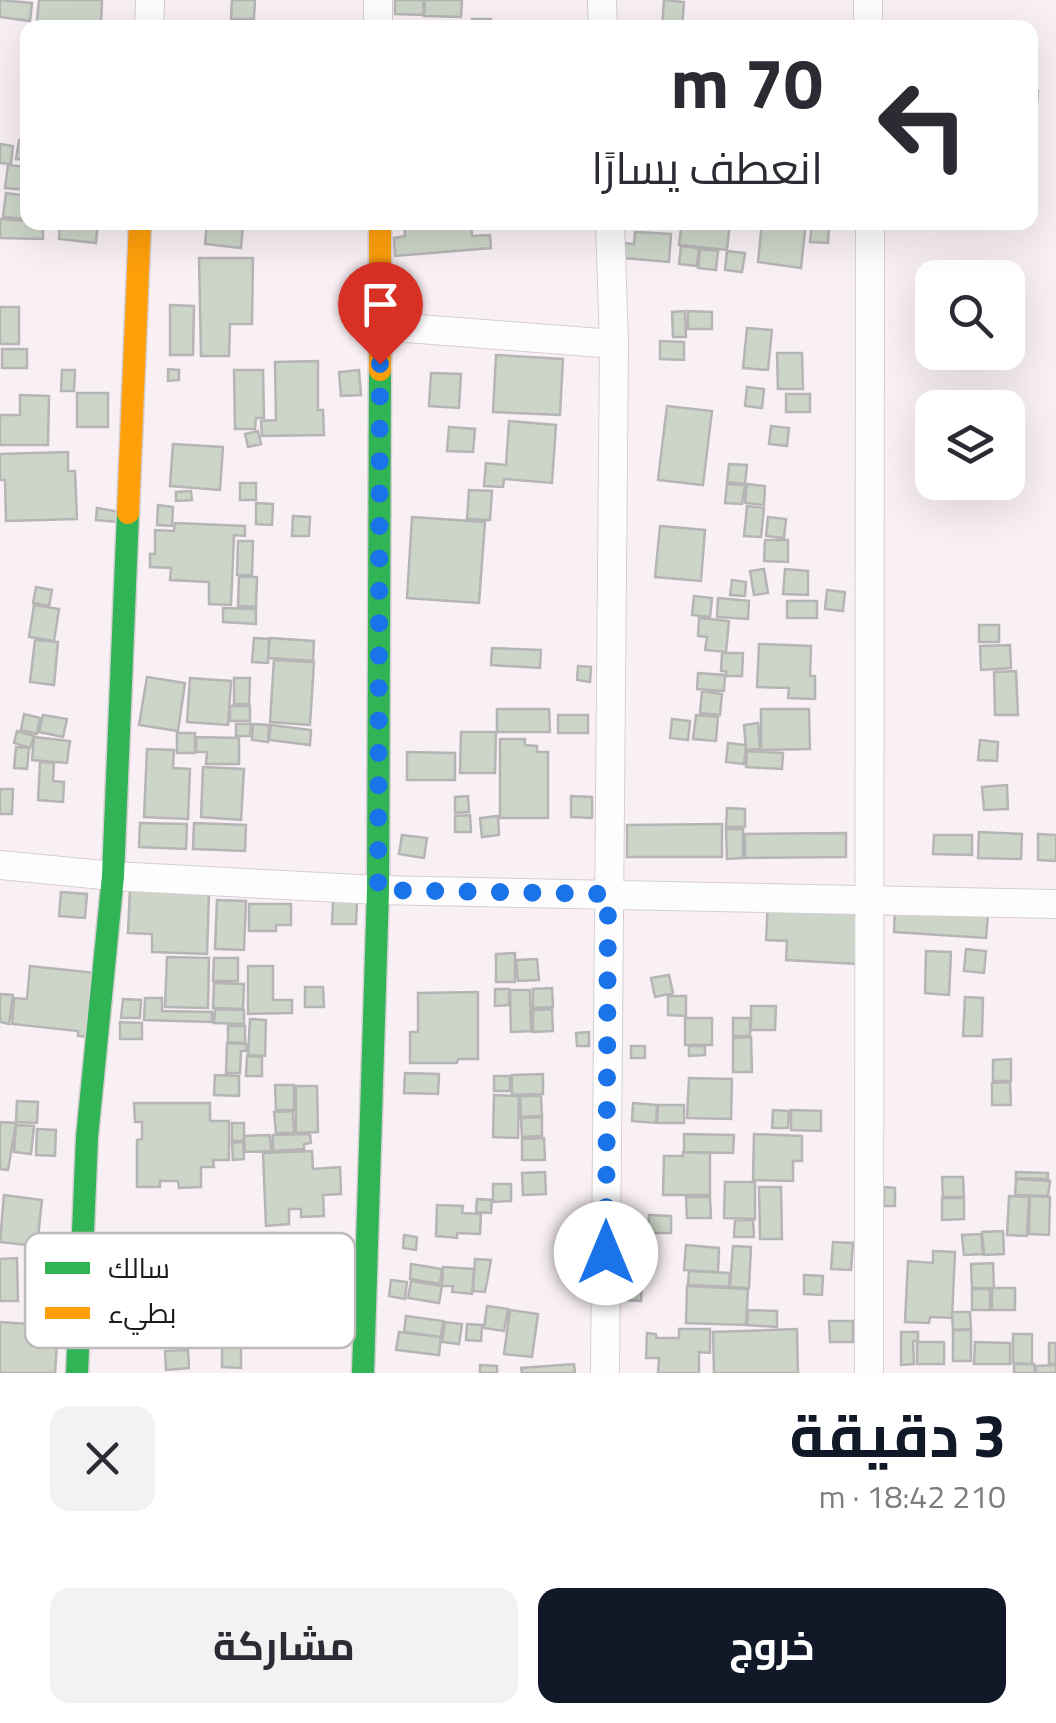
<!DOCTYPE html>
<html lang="ar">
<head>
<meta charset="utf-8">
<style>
  body { margin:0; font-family:"Titillium Web",Cairo,sans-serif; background:#f2f2f3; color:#2b2b33; direction:rtl; height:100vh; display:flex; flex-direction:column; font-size:38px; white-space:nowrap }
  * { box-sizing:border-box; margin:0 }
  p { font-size:32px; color:#7c7c81 }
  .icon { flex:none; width:55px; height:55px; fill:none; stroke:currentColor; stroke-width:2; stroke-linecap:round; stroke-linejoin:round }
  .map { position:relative; height:1373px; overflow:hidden; direction:ltr }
  .sheet { display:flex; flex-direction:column; background:#fff; flex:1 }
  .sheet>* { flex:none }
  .hud { position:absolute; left:20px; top:20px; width:1018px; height:210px; border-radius:20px; box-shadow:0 10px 40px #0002; direction:rtl; background:#fff; color:#2b2b33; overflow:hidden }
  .controls { position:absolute; left:915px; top:260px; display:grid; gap:20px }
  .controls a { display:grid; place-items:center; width:110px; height:110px; border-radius:20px; background:#fff; box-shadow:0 10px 40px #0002; font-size:50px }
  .pin { position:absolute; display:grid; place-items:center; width:85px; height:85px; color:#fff; margin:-102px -42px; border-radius:50% 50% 50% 0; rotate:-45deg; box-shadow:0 0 10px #0007 }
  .pin .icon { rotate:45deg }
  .me { position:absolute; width:110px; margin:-55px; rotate:0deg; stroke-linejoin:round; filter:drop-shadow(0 0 8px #0008) }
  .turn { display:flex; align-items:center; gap:35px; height:210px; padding:0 50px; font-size:45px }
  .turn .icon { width:130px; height:130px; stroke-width:2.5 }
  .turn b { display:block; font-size:70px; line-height:85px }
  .round { display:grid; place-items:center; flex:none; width:105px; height:105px; border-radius:20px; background:#f2f2f3 }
  .overview { display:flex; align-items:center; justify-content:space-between; height:170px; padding:0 50px }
  h1 { font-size:60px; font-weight:700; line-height:75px; color:#111827 }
  .button { display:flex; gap:20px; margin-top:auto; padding:20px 50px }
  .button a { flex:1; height:115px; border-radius:20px; background:#111827; color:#fff; font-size:40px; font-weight:700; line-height:115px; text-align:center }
  .button a+a { background:#f2f2f3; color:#2b2b33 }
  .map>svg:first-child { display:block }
  .building { fill:#ccd5c8; stroke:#b6b4b4; stroke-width:2.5 }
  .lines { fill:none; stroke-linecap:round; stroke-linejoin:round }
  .street-casing { stroke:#d5ced2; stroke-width:30 }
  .fast-casing { stroke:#d5ced2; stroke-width:25 }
  .slow-casing { stroke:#d5ced2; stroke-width:25 }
  .street { stroke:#fefdfe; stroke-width:28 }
  .fast { stroke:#30b455; stroke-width:22 }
  .slow { stroke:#ff9f0a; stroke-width:22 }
  .route { stroke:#1a73e8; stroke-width:18; stroke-dasharray:0 32.4 }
  .key { fill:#fff; stroke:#bcbabb; stroke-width:2.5 }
  .key-label { font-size:28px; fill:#201a1d }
</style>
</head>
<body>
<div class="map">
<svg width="1056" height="1373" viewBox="0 0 1056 1373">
  <rect width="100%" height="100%" fill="#f9f0f5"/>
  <path class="building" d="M0,0L32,3L30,21L0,17Z
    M39,0H102L101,24L37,21Z
    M232,0H255L254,19H231Z
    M395,0H423L424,15L395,14Z
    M425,0H462L461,17L424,16Z
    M664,0L684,2L682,28H662Z
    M472,19H491V28H472Z
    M1030,91H1038L1034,141L1030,140Z
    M19,140L28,141V160L16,159Z
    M0,144L13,146L11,164L0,163Z
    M8,165L28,167V190L5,188Z
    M6,193L28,196L27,219L3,217Z
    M0,219L43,222V239L0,238Z
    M60,222H98L96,243L59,239Z
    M207,222L243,224L241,248L205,244Z
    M404,222H471L472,236L490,235L491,248L395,256L394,238L405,236Z
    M682,222H730L727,250L679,245Z
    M762,222H806L801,268L758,262Z
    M812,223L829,225L828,243L810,242Z
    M635,232L671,234L669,262L624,258L625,243L634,244Z
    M681,246L699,248L697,266L679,264Z
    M700,249L718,251L716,270L698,268Z
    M727,251L745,253L742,272L725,270Z
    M199,258H253L252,324H230L229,356H201Z
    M170,305L194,306L193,355H170Z
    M0,307H19V344H0Z
    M685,311L686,337H673L672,312Z
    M688,311L712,312V329H688Z
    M747,328L772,330L768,370L743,368Z
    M660,341L684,342V360L660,359Z
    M2,349H27V368H2Z
    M777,353H802L803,389H778Z
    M496,355L563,359L560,415L493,412Z
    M318,361V410H323L324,435L262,436L261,421L276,420L275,362Z
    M168,369L179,370V380L168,381Z
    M62,370H75L74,391H61Z
    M234,370H263L264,418H256L255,429H235Z
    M359,370L361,395L341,396L339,372Z
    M431,373L461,374L459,408L429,406Z
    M747,387L764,389L762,408L745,406Z
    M77,393H108V427H77Z
    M786,394H810V412H786Z
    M20,395L49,396L48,445H0V415H20Z
    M667,406L712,411L703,485L658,480Z
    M509,421L556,425L552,483L504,479L503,487L484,486L486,463L506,465Z
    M771,426L789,428L787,446L769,444Z
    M449,427L475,429L473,452L447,451Z
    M258,431L261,444L248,447L245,434Z
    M173,444L223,447L220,490L170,486Z
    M68,452V471H75L77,519L6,521L5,480H0V454Z
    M729,464L747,465L745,484L727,482Z
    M240,483H256V500H240Z
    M727,484L745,485L742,504L725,503Z
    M747,484L765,486L764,505L745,503Z
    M469,490L492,491L490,520L467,519Z
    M191,491L192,500L176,501V492Z
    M256,503L273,504L272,525L256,524Z
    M158,505L173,507L172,526L157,525Z
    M747,506L764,508L761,537L744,536Z
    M97,508L120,512L118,522L96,520Z
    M293,516L310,517L309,536H292Z
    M412,517L485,522L479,603L407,598Z
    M768,517L786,519L784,538L766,536Z
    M175,523L245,526V536L234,535L231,605L209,604V582L170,580L171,568L150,567V554H155V530L174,531Z
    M660,526L705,530L701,581L655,577Z
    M765,540H788V562L764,561Z
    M238,541H253L252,575H237Z
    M764,569L768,593L754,595L750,571Z
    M785,569L808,571V595L783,594Z
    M239,577H257L256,607L238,606Z
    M732,580L746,582L745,596L730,595Z
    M36,587L52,590L49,606L33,603Z
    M827,590L845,592L843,611L825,609Z
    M694,596L712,598L710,617L692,615Z
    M718,598L749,601L748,619L717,617Z
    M787,601H817V618H787Z
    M34,605L59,609L54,641L29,637Z
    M223,608L256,609V624L223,622Z
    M699,618L729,621L726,652L705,650L707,637L698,636Z
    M979,625H999V642H979Z
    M254,638L269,639L268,663L252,662Z
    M270,638L314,641L313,661L268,658Z
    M35,640L58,642L54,685L30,682Z
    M759,644L811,646L810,676H815V699L788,698L789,688L757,687Z
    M1010,645L1011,668L981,670L980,646Z
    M492,648L541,650L540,668L491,665Z
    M722,653H743L742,676H726V671H721Z
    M274,660L314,662L310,725L270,722Z
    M578,666L591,667L590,682L577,680Z
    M1016,671L1018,715H995L994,672Z
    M698,673L725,675L724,691L697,689Z
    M147,677L185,683L178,731L139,725Z
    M190,678L231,681L228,725L187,722Z
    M234,678H250L249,704H234Z
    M702,691L722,694L720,715L700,713Z
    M230,706H250V721H230Z
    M497,709H549L550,732H497Z
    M761,709H809L810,749L761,750Z
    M24,714L40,718L37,734L21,730Z
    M43,715L67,719L63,737L39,732Z
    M558,715H588V733H558Z
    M696,715L718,717L716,741L693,739Z
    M672,719L690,721L688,740L670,738Z
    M758,723L760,749L746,750L744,725Z
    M236,724H251L250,736H236Z
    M253,724L269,725L268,742L252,740Z
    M271,725L311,730L310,745L269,740Z
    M17,731L34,736L30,748L14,743Z
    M461,732H496L495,773H460Z
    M177,733H195V753H177Z
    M34,737L70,741L67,763L32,760Z
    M196,737L239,738V764H206L207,752H196Z
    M500,739H525V745L537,746V752H548V818H500Z
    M980,740L998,742L997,761L978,760Z
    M728,743L746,745L744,764L726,762Z
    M16,747L29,748L27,769L14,768Z
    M147,749L174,750L173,768L190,769L188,819L144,817Z
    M747,751L783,753L782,769L746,767Z
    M407,752L455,753V780H407Z
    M40,762L54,763L53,781L64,782L63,802L38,800Z
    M203,767L244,769L241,820L201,817Z
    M1007,785L1008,809L984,810L982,787Z
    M0,789H13L12,814H0Z
    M468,796L469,812L455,813V797Z
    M571,796L592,797V818L571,817Z
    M727,808L745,809V827H726Z
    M470,815L471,832H455V816Z
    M498,816L499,835L482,837L480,818Z
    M140,823L187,824L186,849L139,847Z
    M194,823L246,825L245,851L193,849Z
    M722,824V857H627V825Z
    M726,829H743V858L727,859Z
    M979,832L1022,834L1021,859L978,858Z
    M846,833V857L745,858V834Z
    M1038,834L1056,835V861L1038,860Z
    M402,835L427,838L424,858L399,854Z
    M934,835H972V855L933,854Z
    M130,889L209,892L207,954L152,952V934L128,933Z
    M61,892L87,894L85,918L59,916Z
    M217,900L246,901L244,950L215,949Z
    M333,901L357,902L356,924H332Z
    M768,903L861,908L857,964L786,960L787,941L766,940Z
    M249,904H291V925H276V931H249Z
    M895,909L988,915L986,938L894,932Z
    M966,949L986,951L984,973L964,971Z
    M926,951L951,952L949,995L925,993Z
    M515,953V982H496V954Z
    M167,957L209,958L208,1008L165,1007Z
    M214,958H238V981H213Z
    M537,959L539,980L518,981L516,960Z
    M30,966L96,973L89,1037L78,1036V1031L12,1024L14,998L27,999Z
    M248,966H273V1000H292V1013L248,1014Z
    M669,975L673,993L655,997L651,978Z
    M214,983L244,984L243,1009L213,1008Z
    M305,987H323L324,1007H305Z
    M552,988L553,1007L533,1008V989Z
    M495,989H509V1005L495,1006Z
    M510,990H530L531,1031L511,1032Z
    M478,992V1059H458L457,1063H410V1032H418V993Z
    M0,994L13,995L9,1024L0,1022Z
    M668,996H686V1016L668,1015Z
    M965,997L983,998L982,1036H963Z
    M145,998H162V1011L212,1012V1022L144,1020Z
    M123,999L141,1000L140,1018H121Z
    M751,1006H776L775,1030H751Z
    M215,1009L244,1010V1024L214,1023Z
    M552,1009L553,1031L533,1032V1010Z
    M685,1018H712V1045H685Z
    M733,1018H750V1036H733Z
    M250,1019L266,1020L265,1056L248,1055Z
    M120,1022L142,1023V1039H120Z
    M228,1026H245V1043L228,1042Z
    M589,1032V1046H577L576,1033Z
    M751,1037L752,1072H733V1038Z
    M227,1043L247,1044L246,1051H241L240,1073H226Z
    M631,1046H645V1058H631Z
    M689,1046H705V1055L689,1056Z
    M247,1056L262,1057V1076H246Z
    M1011,1059V1081H993V1060Z
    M405,1073L439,1074L438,1094L404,1093Z
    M543,1074V1094L512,1095V1075Z
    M215,1075L239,1076V1096L214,1095Z
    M494,1076H510V1091H494Z
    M689,1078L732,1079L731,1119L687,1118Z
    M1010,1082L1011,1105H992V1083Z
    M275,1085H294V1110H276Z
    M296,1086H317L318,1132L296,1133Z
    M494,1095L519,1096L518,1138L493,1137Z
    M520,1096H541L542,1116L521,1117Z
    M17,1101L38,1102L37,1123L16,1122Z
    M134,1103H210V1121H229V1160H213L214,1167H201V1187L179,1188L178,1181H160V1187H137V1140L142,1139V1122H135Z
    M633,1103L657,1105L656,1123L632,1121Z
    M658,1105H684V1123H657Z
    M773,1110L789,1111L788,1128H772Z
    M791,1110L821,1111V1131L791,1130Z
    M293,1111L294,1133H276L274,1112Z
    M542,1117V1136L522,1137L521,1118Z
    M0,1122L16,1123L8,1170L0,1169Z
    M232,1123H244V1141H232Z
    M16,1125L34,1126L31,1154L14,1152Z
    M37,1129L56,1130L55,1156L36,1155Z
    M310,1134L311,1143L304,1144V1149L273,1151V1135Z
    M684,1134L734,1135L733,1153L684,1152Z
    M754,1134L802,1136V1161H793V1181L753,1180Z
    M270,1135L271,1151L245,1152L244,1136Z
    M544,1138L545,1160H522V1139Z
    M243,1142L244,1159L233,1160L232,1143Z
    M312,1151L313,1169L340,1167L341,1194L323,1195L324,1216L301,1217V1209H289V1224L266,1226L263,1153Z
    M683,1152L710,1153V1195H663L664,1156H683Z
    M545,1172L546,1194L523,1195L522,1173Z
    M1016,1172L1048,1173V1179L1016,1178Z
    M942,1177H963L964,1197H943Z
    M1016,1179L1050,1181L1048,1196L1015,1195Z
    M725,1182H755V1219L724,1218Z
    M493,1184H511V1201L493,1202Z
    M759,1187H781L782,1239H760Z
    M884,1187L895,1188V1206H884Z
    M4,1195L42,1200L37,1246L0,1242Z
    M1009,1196L1029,1197L1027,1236L1007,1235Z
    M1030,1196L1050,1197L1049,1235L1029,1234Z
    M686,1197H710L711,1218H687Z
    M942,1198H964V1219L942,1220Z
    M477,1199L492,1200L491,1213L476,1212Z
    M437,1205L463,1206L462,1213L481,1214L480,1234L457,1233V1238L436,1236Z
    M649,1215L671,1216V1233H648Z
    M735,1220H753L754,1237H734Z
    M1003,1231L1004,1254L984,1255L982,1232Z
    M981,1234L983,1254L964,1255L962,1235Z
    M404,1235L417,1237L416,1250L403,1248Z
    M833,1242L853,1243L851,1270L831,1269Z
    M686,1245L719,1248L718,1272L684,1270Z
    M733,1246L751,1247L749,1288L730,1287Z
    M933,1251L955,1252L952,1318L930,1317L929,1323L905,1322L908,1261L933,1263Z
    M17,1258L18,1301H0V1259Z
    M475,1259L491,1260L485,1292L473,1291Z
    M993,1263L994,1288H972L971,1264Z
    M411,1264L442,1269L440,1284L410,1279Z
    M443,1267L474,1269L472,1294L452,1292L453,1286H442Z
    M689,1271L730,1273L729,1287L688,1285Z
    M804,1275L823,1276L822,1295L804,1294Z
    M627,1279L642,1281L641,1301L626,1300Z
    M391,1280L407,1282L405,1299L389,1296Z
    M411,1281L442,1286L439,1303L408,1298Z
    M687,1286L748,1289L746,1325L686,1323Z
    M992,1288H1015V1310H992Z
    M972,1289H990V1310H972Z
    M487,1306L508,1309L504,1331L484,1328Z
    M510,1310L538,1314L532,1357L504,1354Z
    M748,1310L777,1311V1327L747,1325Z
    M952,1312H970L971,1329L953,1330Z
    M406,1316L443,1321L441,1337L404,1332Z
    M829,1321H853V1342H830Z
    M0,1322L58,1326L55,1373H0Z
    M445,1322L462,1324L459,1344L442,1342Z
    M467,1324L482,1325L481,1341L466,1340Z
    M679,1329H710V1353L699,1352V1373H658L659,1358H646L647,1333L656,1334V1338H679Z
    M797,1329L798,1373H714L713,1332Z
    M953,1330H971V1361H953Z
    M241,1332V1368L222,1367V1333Z
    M399,1332L441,1337L439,1355L396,1350Z
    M901,1332H918V1341H913L914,1364L901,1365Z
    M1013,1334H1032V1364L1013,1363Z
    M917,1342H944V1364H917Z
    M975,1342L1010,1343V1364H974Z
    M1049,1343H1056V1364H1049Z
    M188,1350L189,1368L166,1370L165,1351Z
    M574,1364L575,1373H522L521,1368Z
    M1014,1364H1034L1035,1373H1014Z
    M480,1365L497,1366V1373H480Z
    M1056,1365V1373H1036V1366Z"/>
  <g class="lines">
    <defs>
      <path id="street" d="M378,0V28
        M602,0L603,28
        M868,0V28
        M149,28L150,0
        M381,326L614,344
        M0,865L113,876L378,890L1056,904
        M605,1373L614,344L610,222
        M869,1373L870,222"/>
      <path id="fast" d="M77,1373L87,1137L113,876L128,513
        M363,1373L378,890L380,370"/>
      <path id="slow" d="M380,370V222
        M128,513L140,222"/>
    </defs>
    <use href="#street" class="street-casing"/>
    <use href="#fast" class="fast-casing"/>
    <use href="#slow" class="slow-casing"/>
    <use href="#street" class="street"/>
    <use href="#fast" class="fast"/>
    <use href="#slow" class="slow"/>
  </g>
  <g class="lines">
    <path class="route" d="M380,364L378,890L608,894L606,1253"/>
  </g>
  <rect x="25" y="1233" width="330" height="115" rx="15" class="key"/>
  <rect x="45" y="1262" width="45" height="12" fill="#30b455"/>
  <rect x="45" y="1307" width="45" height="12" fill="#ff9f0a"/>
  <g class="key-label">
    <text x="108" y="1278">سالك</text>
    <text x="108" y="1323">بطيء</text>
  </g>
</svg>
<div class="controls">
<a><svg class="icon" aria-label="search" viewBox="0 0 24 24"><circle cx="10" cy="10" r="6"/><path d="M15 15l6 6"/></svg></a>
<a><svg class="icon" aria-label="layers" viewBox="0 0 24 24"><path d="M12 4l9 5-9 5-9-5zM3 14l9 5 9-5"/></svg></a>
</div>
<div class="pin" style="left:380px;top:364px;background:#d93025"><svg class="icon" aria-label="arrive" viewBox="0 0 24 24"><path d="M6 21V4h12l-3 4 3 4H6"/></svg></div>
<svg class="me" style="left:606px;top:1253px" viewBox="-20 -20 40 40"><circle r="19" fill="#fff"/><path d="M0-13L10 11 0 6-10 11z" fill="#1a73e8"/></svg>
<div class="hud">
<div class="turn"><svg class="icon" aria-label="left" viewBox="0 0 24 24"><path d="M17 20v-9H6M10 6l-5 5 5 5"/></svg><div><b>70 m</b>انعطف يسارًا</div></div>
</div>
</div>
<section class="sheet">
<div class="overview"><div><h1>3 دقيقة</h1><p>210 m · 18:42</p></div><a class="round"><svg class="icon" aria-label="close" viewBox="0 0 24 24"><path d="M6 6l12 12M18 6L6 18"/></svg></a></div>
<div class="button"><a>خروج</a><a>مشاركة</a></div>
</section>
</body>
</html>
